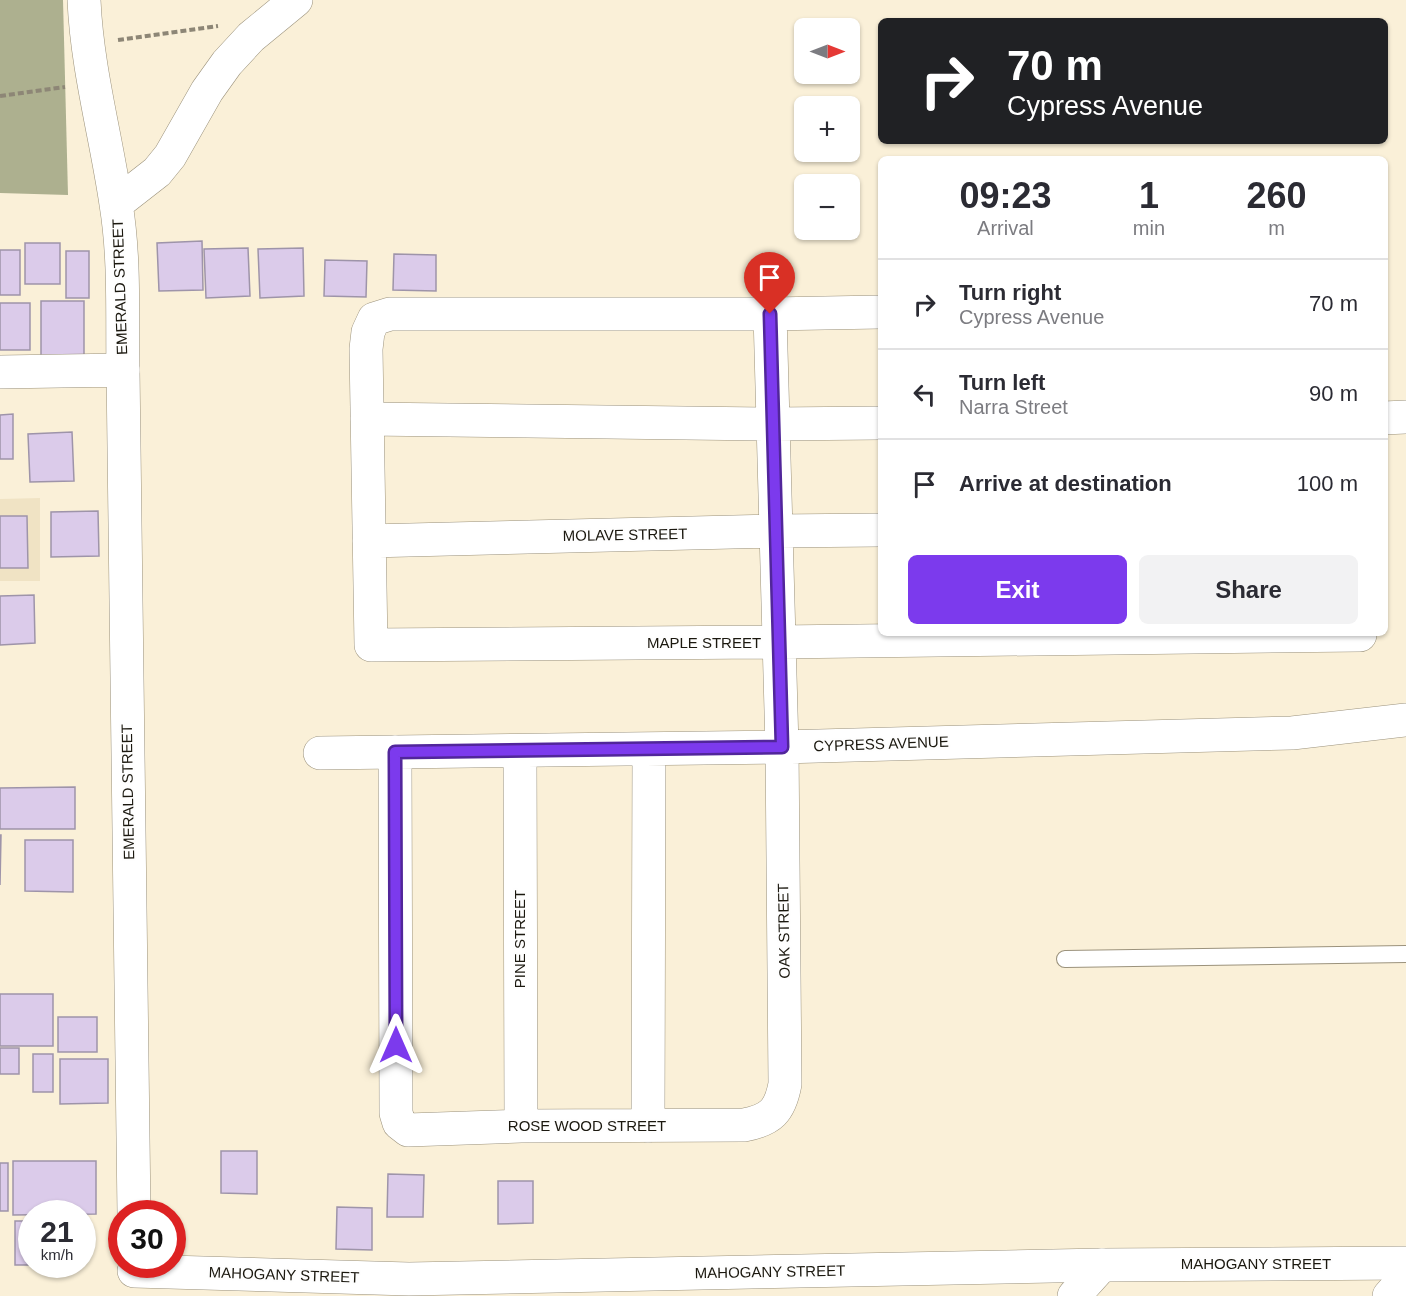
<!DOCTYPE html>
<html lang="en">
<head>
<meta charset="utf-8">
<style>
  body { margin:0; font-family:Helvetica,sans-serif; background:#f2f2f3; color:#2b2b33; height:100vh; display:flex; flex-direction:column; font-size:22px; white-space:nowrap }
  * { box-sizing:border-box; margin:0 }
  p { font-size:20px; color:#7c7c81 }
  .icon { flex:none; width:33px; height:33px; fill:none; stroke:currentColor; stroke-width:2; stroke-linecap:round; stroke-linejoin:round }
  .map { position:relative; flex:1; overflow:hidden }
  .side { position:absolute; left:878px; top:156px; width:510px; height:480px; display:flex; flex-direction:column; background:#fff; border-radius:9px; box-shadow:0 2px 4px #0004 }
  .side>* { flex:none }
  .hud { position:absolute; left:878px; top:18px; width:510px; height:126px; border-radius:9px; box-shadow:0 2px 4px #0004; background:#202124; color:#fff; overflow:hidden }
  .needle { width:39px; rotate:90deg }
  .fabs { position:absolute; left:794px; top:18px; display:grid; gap:12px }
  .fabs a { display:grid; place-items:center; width:66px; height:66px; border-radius:9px; background:#fff; box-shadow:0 2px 4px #0004; font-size:30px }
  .speed { position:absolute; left:18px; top:1200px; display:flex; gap:12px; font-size:30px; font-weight:700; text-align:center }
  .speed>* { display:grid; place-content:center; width:78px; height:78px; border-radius:50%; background:#fff; box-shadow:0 2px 4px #0004; line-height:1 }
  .speed small { font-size:15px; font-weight:400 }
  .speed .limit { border:9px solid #d22; background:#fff; color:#111 }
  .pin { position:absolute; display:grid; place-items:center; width:51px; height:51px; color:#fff; margin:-62px -26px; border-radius:50% 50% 50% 0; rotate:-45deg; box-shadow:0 0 6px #0007 }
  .pin .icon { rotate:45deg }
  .me { position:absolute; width:66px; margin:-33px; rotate:0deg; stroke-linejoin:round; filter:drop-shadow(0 0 4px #0008) }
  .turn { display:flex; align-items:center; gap:21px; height:126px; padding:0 30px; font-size:27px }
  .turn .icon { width:78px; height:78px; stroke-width:2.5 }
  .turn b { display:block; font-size:42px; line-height:51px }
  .eta { display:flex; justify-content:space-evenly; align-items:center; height:102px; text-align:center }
  .eta b { font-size:36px; font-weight:700; line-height:42px }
  .primary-button { display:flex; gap:12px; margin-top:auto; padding:12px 30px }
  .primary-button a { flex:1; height:69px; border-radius:9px; background:#7c3aed; color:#fff; font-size:24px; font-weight:700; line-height:69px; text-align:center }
  .primary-button a+a { background:#f2f2f3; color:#2b2b33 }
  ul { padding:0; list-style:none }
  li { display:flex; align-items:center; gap:18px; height:90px; padding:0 30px; border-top:2px solid #e1e1e2 }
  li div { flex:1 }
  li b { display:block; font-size:22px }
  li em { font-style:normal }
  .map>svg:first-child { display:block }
  .built { fill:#f0e3c4 }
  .forest { fill:#adb08f }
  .building { fill:#dbcbea; stroke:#9e94a9; stroke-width:1.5 }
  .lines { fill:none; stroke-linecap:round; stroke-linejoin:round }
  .service-casing { stroke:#9b927c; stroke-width:18 }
  .minor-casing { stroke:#9b927c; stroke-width:34 }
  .tertiary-casing { stroke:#9b927c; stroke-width:34 }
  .path { stroke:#8d8676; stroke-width:4; stroke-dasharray:6 3; stroke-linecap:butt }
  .service { stroke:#fff; stroke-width:16 }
  .minor { stroke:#fff; stroke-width:33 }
  .tertiary { stroke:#fff; stroke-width:33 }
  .route-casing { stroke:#51269a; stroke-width:15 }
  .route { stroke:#7c3aed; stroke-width:10 }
  .labels { text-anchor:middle; stroke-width:4.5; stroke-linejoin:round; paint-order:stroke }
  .street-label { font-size:15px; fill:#1b180f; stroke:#fefefe }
</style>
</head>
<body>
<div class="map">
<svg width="1406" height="1296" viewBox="0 0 1406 1296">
  <rect width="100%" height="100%" fill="#faf0d8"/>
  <path class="built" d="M40,498V581H0V499Z"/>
  <path class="forest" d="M0,0H63L68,195L0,193Z"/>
  <path class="building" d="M202,241L203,290L159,291L157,243Z
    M25,243H60V284H25Z
    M248,248L250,296L206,298L204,249Z
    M303,248L304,296L260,298L258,249Z
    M0,250H20V295H0Z
    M66,251H89V298H66Z
    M394,254L436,255V291L393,290Z
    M325,260L367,261L366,297L324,296Z
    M41,301H84V357H41Z
    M0,303H30V350H0Z
    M13,414V459H0V415Z
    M72,432L74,481L30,482L28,434Z
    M98,511L99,556L51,557V512Z
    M0,516H27L28,568H0Z
    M34,595L35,643L0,645V596Z
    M75,787V829H0V788Z
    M0,835H1L0,885Z
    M25,840H73V892L25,891Z
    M0,994H53V1046H0Z
    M58,1017H97V1052H58Z
    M0,1048H19V1074H0Z
    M33,1054H53V1092H33Z
    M60,1059H108V1103L60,1104Z
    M221,1151H257V1194L221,1193Z
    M13,1161H96V1214L13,1215Z
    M0,1163H8V1211H0Z
    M388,1174L424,1175L423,1217H387Z
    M498,1181H533V1223L498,1224Z
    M337,1207L372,1208V1250L336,1249Z
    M15,1221H32V1264L75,1265H15Z"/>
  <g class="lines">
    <defs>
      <path id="service" d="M1065,959L1406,954"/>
      <path id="minor" d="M84,0C87,69 106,136 116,204C125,259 122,315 123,370
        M116,204L157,172L170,156L207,91L227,63L251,37L296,0
        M880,312L770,314H390L374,319L368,332L366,349L371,645L779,642L1360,635V633
        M1384,418L1406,417
        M367,419L773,424L880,423
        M369,541L776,531L880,530
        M520,751L521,1126
        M395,752L396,1113L399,1123L408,1130L521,1126L744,1125C771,1120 780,1111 785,1084L782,747L770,314
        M320,753L782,747L1292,733L1406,720
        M648,1126L649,749
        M1074,1296L1102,1265
        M1389,1296L1406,1277"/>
      <path id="tertiary" d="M0,372L123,370L134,1214
        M134,1271L409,1279L1102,1265L1406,1263"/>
    </defs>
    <use href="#service" class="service-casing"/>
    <use href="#minor" class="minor-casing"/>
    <use href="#tertiary" class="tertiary-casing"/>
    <path class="path" d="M118,40L218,26
      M0,96L65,87"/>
    <use href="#service" class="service"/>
    <use href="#minor" class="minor"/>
    <use href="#tertiary" class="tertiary"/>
  </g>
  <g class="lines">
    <defs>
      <path id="route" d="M396,1045L395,752L782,747L770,314"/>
    </defs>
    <use href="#route" class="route-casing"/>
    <use href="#route" class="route"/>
  </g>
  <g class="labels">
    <g class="street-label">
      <text transform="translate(120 287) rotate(-92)" y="5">EMERALD STREET</text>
      <text transform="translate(625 535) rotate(-1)" y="5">MOLAVE STREET</text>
      <text x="704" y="648">MAPLE STREET</text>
      <text transform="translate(881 744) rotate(-2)" y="5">CYPRESS AVENUE</text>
      <text transform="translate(128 792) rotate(-91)" y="5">EMERALD STREET</text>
      <text transform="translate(784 931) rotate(-91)" y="5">OAK STREET</text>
      <text transform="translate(520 939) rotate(-90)" y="5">PINE STREET</text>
      <text x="587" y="1131">ROSE WOOD STREET</text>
      <text x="1256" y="1269">MAHOGANY STREET</text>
      <text transform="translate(770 1272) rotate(-1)" y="5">MAHOGANY STREET</text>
      <text transform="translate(284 1275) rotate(2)" y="5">MAHOGANY STREET</text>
    </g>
  </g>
</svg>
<div class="fabs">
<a><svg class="needle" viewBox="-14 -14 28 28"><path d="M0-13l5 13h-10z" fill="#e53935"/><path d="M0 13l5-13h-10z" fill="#7c7c81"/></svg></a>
<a>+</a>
<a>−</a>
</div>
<div class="speed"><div>21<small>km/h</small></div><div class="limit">30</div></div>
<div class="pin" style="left:770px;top:314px;background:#d93025"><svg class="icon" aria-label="arrive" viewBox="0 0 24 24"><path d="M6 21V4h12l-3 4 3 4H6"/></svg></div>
<svg class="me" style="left:396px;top:1045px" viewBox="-20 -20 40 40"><path d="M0-17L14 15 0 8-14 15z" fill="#7c3aed" stroke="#fff" stroke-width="4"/></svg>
<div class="hud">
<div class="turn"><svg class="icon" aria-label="right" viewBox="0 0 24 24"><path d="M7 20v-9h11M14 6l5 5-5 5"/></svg><div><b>70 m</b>Cypress Avenue</div></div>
</div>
<section class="side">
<div class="eta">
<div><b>09:23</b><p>Arrival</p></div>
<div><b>1</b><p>min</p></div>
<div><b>260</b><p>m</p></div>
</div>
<ul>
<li><svg class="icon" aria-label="right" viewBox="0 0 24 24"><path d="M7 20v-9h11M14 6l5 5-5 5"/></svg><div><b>Turn right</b><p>Cypress Avenue</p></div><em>70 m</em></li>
<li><svg class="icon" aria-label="left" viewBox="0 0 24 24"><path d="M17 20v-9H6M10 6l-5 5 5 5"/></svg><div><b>Turn left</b><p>Narra Street</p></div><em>90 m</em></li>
<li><svg class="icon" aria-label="arrive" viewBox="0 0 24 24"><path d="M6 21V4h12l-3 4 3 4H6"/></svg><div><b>Arrive at destination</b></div><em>100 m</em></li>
</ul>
<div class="primary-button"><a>Exit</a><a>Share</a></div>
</section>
</div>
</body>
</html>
